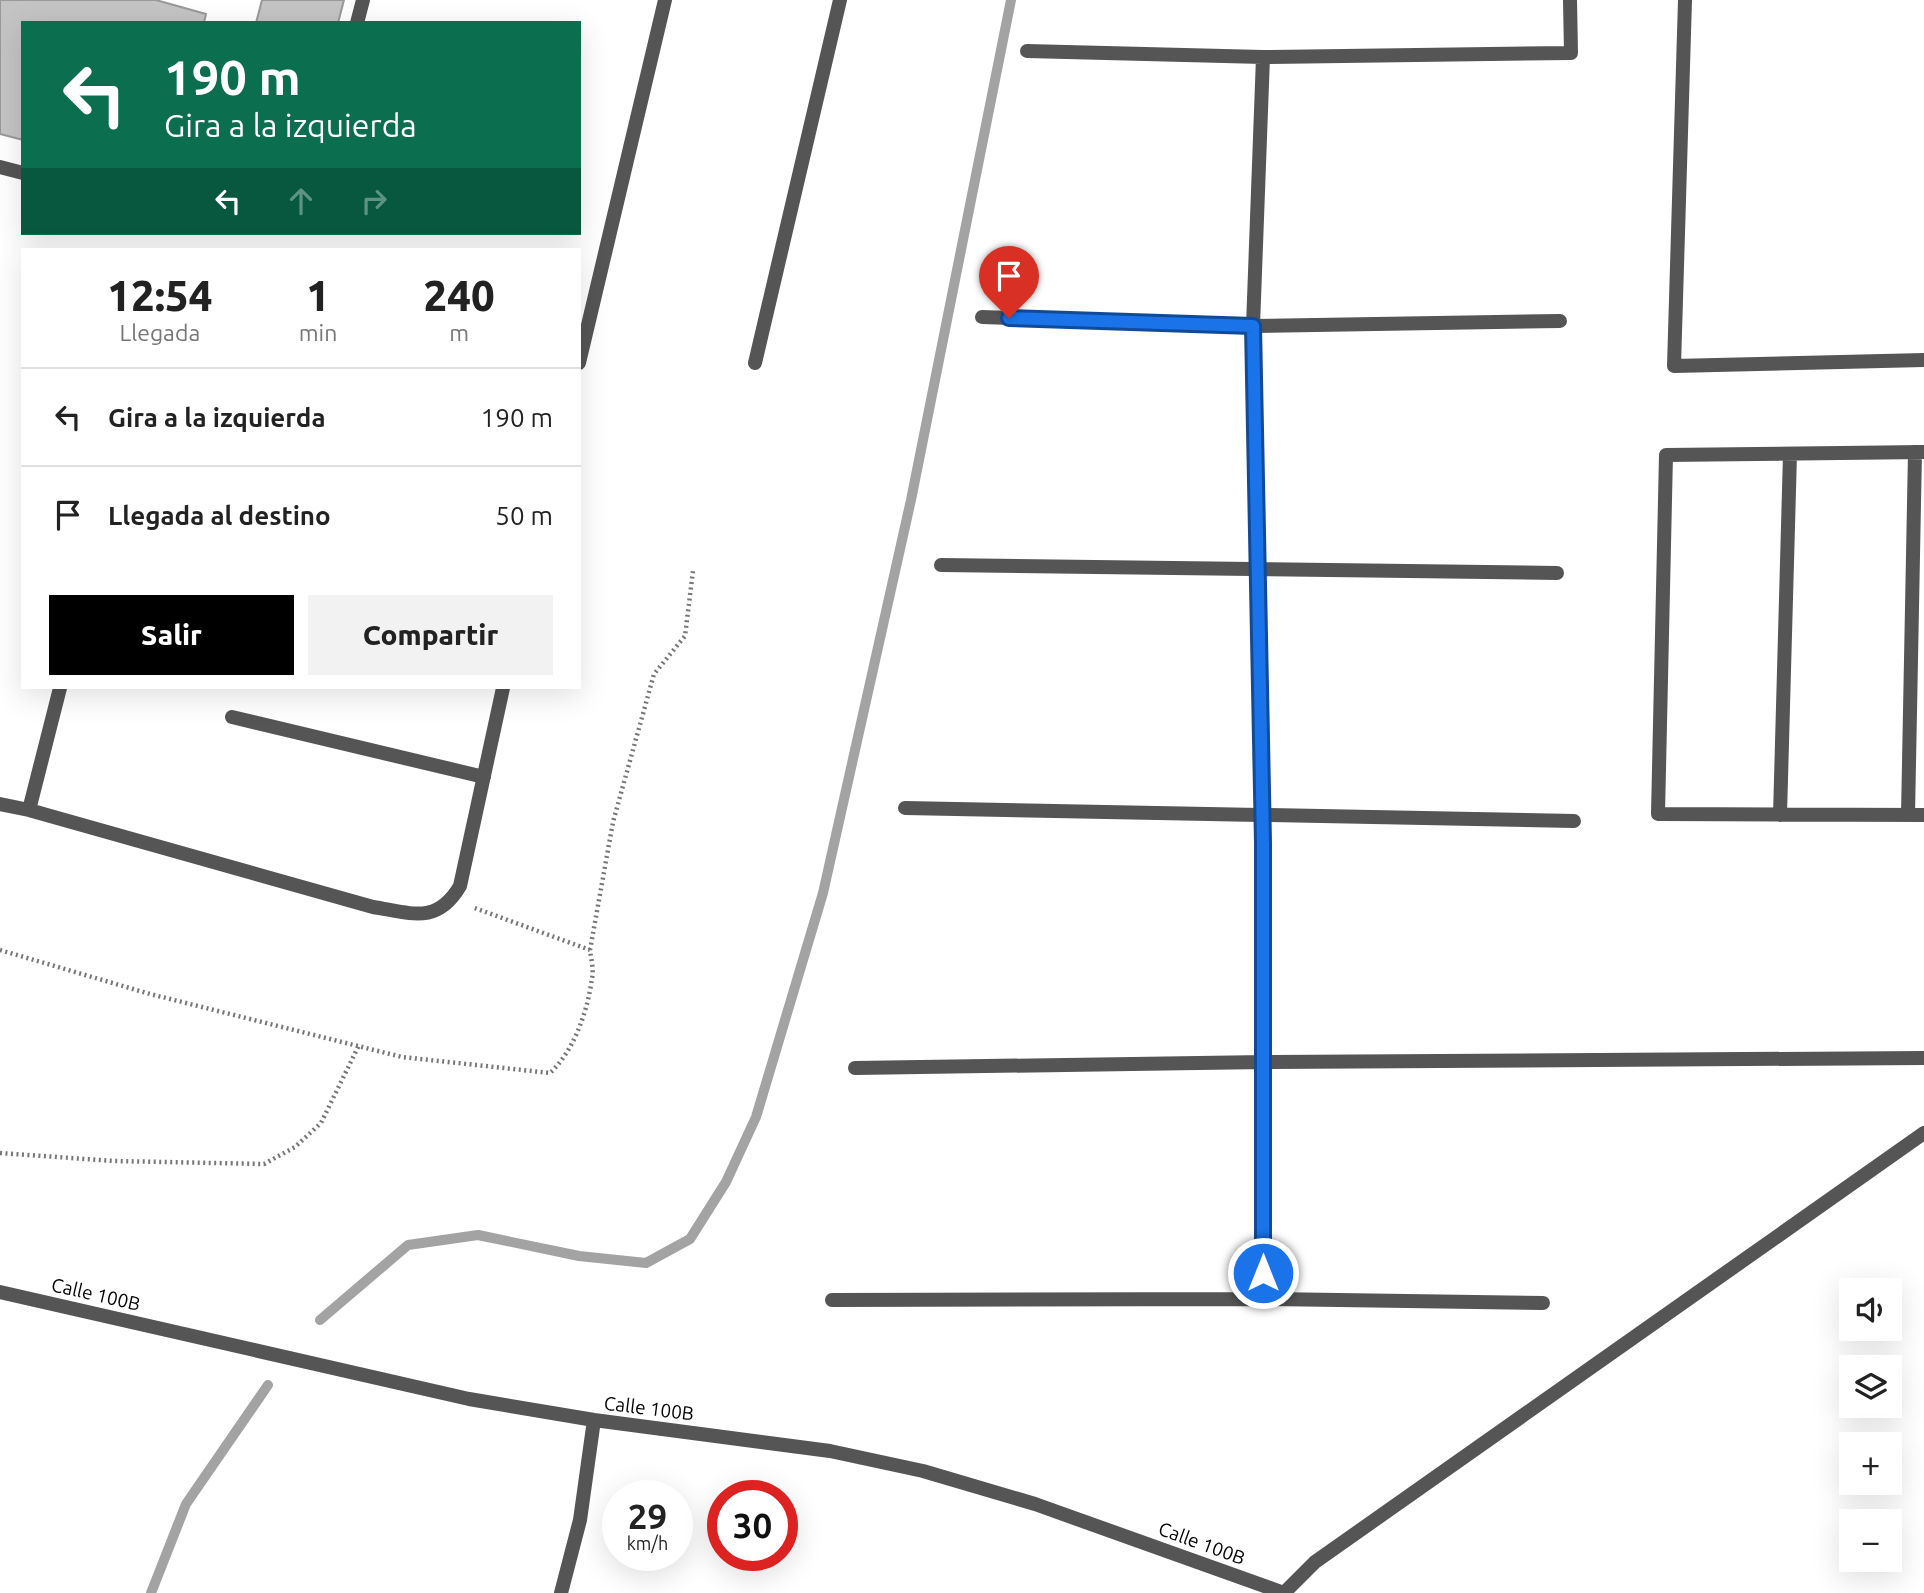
<!DOCTYPE html>
<html lang="es">
<head>
<meta charset="utf-8">
<style>
  body { margin:0; font-family:Ubuntu,sans-serif; background:#f2f2f2; color:#222; height:100vh; display:flex; flex-direction:column; font-size:26px; white-space:nowrap }
  * { box-sizing:border-box; margin:0 }
  p { font-size:23px; color:#767676 }
  .icon { flex:none; width:38px; height:38px; fill:none; stroke:currentColor; stroke-width:2; stroke-linecap:round; stroke-linejoin:round }
  .map { position:relative; flex:1; overflow:hidden }
  .side { position:absolute; left:21px; top:248px; width:560px; height:441px; display:flex; flex-direction:column; background:#fff; border-radius:0px; box-shadow:0 7px 28px #0002 }
  .side>* { flex:none }
  .guide { position:absolute; left:21px; top:21px; width:560px; height:214px; border-radius:0px; box-shadow:0 7px 28px #0002; background:#0b6e4f; color:#fff; overflow:hidden }
  .buttons { position:absolute; left:1839px; top:1278px; display:grid; gap:14px }
  .buttons a { display:grid; place-items:center; width:63px; height:63px; border-radius:0px; background:#fff; box-shadow:0 7px 28px #0002; font-size:35px }
  .speed { position:absolute; left:602px; top:1480px; display:flex; gap:14px; font-size:35px; font-weight:700; text-align:center }
  .speed>* { display:grid; place-content:center; width:91px; height:91px; border-radius:50%; background:#fff; box-shadow:0 7px 28px #0002; line-height:1 }
  .speed small { font-size:18px; font-weight:400 }
  .speed .limit { border:10px solid #d22; background:#fff; color:#111 }
  .pin { position:absolute; display:grid; place-items:center; width:60px; height:60px; color:#fff; margin:-72px -30px; border-radius:50% 50% 50% 0; rotate:-45deg; box-shadow:0 0 7px #0007 }
  .pin .icon { rotate:45deg }
  .me { position:absolute; width:77px; margin:-38px; rotate:0deg; stroke-linejoin:round; filter:drop-shadow(0 0 5px #0008) }
  .turn { display:flex; align-items:center; gap:24px; height:147px; padding:0 28px; font-size:32px }
  .turn .icon { width:91px; height:91px; stroke-width:2.5 }
  .turn b { display:block; font-size:49px; line-height:60px }
  .lanes { display:flex; align-items:center; height:66px; padding:0 28px; background:#0003; justify-content:center; gap:35px; direction:ltr }
  .lanes .off { opacity:.35 }
  .eta { display:flex; justify-content:space-evenly; align-items:center; height:119px; text-align:center }
  .eta b { font-size:42px; font-weight:800; line-height:49px }
  .button { display:flex; gap:14px; margin-top:auto; padding:14px 28px }
  .button a { flex:1; height:80px; border-radius:0px; background:#000; color:#fff; font-size:28px; font-weight:800; line-height:80px; text-align:center }
  .button a+a { background:#f2f2f2; color:#222 }
  ul { padding:0; list-style:none }
  li { display:flex; align-items:center; gap:21px; height:98px; padding:0 28px; border-top:2px solid #e0e0e0 }
  li div { flex:1 }
  li b { display:block; font-size:26px }
  li em { font-style:normal }
  .map>svg:first-child { display:block }
  .lines { fill:none; stroke-linecap:round; stroke-linejoin:round }
  .stream { stroke:#a3a3a3; stroke-width:10 }
  .building { fill:#c4c4c4; stroke:#999; stroke-width:2 }
  .path { stroke:#777; stroke-width:4.5; stroke-dasharray:2 3.5; stroke-linecap:butt }
  .lane { stroke:#555; stroke-width:14 }
  .street { stroke:#555; stroke-width:14 }
  .route-casing { stroke:#114b97; stroke-width:18 }
  .route { stroke:#1a73e8; stroke-width:12 }
  .labels { text-anchor:middle; stroke-width:5; stroke-linejoin:round; paint-order:stroke }
  .street-label { font-size:19px; fill:#000; stroke:#fff }
</style>
</head>
<body>
<div class="map">
<svg width="1924" height="1593" viewBox="0 0 1924 1593">
  <rect width="100%" height="100%" fill="#fff"/>
  <g class="lines">
    <path class="stream" d="M320,1320L408,1245L478,1235L579,1256L646,1263L690,1239L726,1182L756,1117L823,893L911,500L1011,0
      M151,1593L186,1504L268,1385"/>
  </g>
  <path class="building" d="M0,0H156L206,14L204,23H23V140L0,134Z
    M262,0H344L338,23H256Z"/>
  <g class="lines">
    <path class="path" d="M0,950L150,994L402,1057L550,1073C574,1051 588,1010 592,978C594,969 591,959 590,950L472,907
      M590,950L613,822L654,674L685,636L693,571
      M0,1153L114,1161L264,1164L295,1147L321,1123L359,1045"/>
    <path class="lane" d="M1685,0L1674,366L1924,360
      M357,23L363,0
      M0,167L23,173"/>
    <path class="street" d="M1027,51L1263,57
      M982,317L1253,326L1560,321
      M579,363L665,0
      M755,363L840,0
      M1924,452L1666,455L1658,814L1924,815
      M941,565L1557,573
      M232,717L484,777
      M0,804L29,810L373,907C411,913 437,925 460,886L503,688
      M905,808L1574,821
      M29,810L60,688
      M1780,815L1790,454
      M1908,815L1915,452
      M855,1068L1265,1062L1924,1058
      M0,1292L469,1399L594,1420L830,1451L923,1471L1035,1504L1284,1593
      M1263,1299L1543,1303
      M832,1300L1263,1299L1265,1062L1262,816L1253,326L1263,57L1571,53L1570,0
      M561,1593L580,1520L594,1420
      M1284,1593L1315,1562L1924,1133"/>
  </g>
  <g class="lines">
    <defs>
      <path id="route" d="M1009,318L1253,326L1263,843V1273"/>
    </defs>
    <use href="#route" class="route-casing"/>
    <use href="#route" class="route"/>
  </g>
  <g class="labels">
    <g class="street-label">
      <text transform="translate(96 1294) rotate(13)" y="7">Calle 100B</text>
      <text transform="translate(649 1408) rotate(7)" y="7">Calle 100B</text>
      <text transform="translate(1202 1543) rotate(20)" y="7">Calle 100B</text>
    </g>
  </g>
</svg>
<div class="buttons">
<a><svg class="icon" aria-label="sound" viewBox="0 0 24 24"><path d="M4 9h4l5-4v14l-5-4H4zM17 9q2 3 0 6"/></svg></a>
<a><svg class="icon" aria-label="layers" viewBox="0 0 24 24"><path d="M12 4l9 5-9 5-9-5zM3 14l9 5 9-5"/></svg></a>
<a>+</a>
<a>−</a>
</div>
<div class="speed"><div>29<small>km/h</small></div><div class="limit">30</div></div>
<div class="pin" style="left:1009px;top:318px;background:#d93025"><svg class="icon" aria-label="arrive" viewBox="0 0 24 24"><path d="M6 21V4h12l-3 4 3 4H6"/></svg></div>
<svg class="me" style="left:1263px;top:1273px" viewBox="-20 -20 40 40"><circle r="17" fill="#1a73e8" stroke="#fff" stroke-width="3"/><path d="M0-11L8 9 0 5-8 9z" fill="#fff"/></svg>
<div class="guide">
<div class="turn"><svg class="icon" aria-label="left" viewBox="0 0 24 24"><path d="M17 20v-9H6M10 6l-5 5 5 5"/></svg><div><b>190 m</b>Gira a la izquierda</div></div>
<div class="lanes"><svg class="icon" aria-label="left" viewBox="0 0 24 24"><path d="M17 20v-9H6M10 6l-5 5 5 5"/></svg><svg class="icon off" aria-label="ahead" viewBox="0 0 24 24"><path d="M12 20V5M6 11l6-6 6 6"/></svg><svg class="icon off" aria-label="right" viewBox="0 0 24 24"><path d="M7 20v-9h11M14 6l5 5-5 5"/></svg></div>
</div>
<section class="side">
<div class="eta">
<div><b>12:54</b><p>Llegada</p></div>
<div><b>1</b><p>min</p></div>
<div><b>240</b><p>m</p></div>
</div>
<ul>
<li><svg class="icon" aria-label="left" viewBox="0 0 24 24"><path d="M17 20v-9H6M10 6l-5 5 5 5"/></svg><div><b>Gira a la izquierda</b></div><em>190 m</em></li>
<li><svg class="icon" aria-label="arrive" viewBox="0 0 24 24"><path d="M6 21V4h12l-3 4 3 4H6"/></svg><div><b>Llegada al destino</b></div><em>50 m</em></li>
</ul>
<div class="button"><a>Salir</a><a>Compartir</a></div>
</section>
</div>
</body>
</html>
